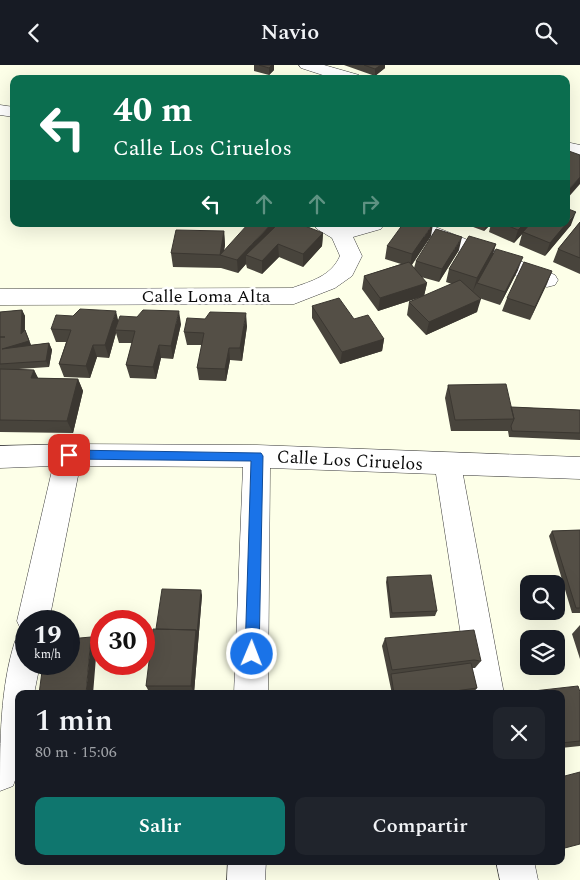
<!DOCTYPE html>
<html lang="es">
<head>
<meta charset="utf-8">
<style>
  body { margin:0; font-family:Spectral,serif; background:#20242c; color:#f1f3f6; height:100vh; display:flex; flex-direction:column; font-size:19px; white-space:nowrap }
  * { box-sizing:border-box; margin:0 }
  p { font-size:16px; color:#9ea1a6 }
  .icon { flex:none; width:28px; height:28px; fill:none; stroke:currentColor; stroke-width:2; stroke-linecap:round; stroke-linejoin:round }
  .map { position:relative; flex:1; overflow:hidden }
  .sheet { position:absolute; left:15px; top:625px; width:550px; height:175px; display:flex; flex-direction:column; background:#171b24; border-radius:10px; box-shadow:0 5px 20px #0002 }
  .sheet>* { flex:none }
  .top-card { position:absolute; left:10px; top:10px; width:560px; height:152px; border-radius:10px; box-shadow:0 5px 20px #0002; background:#0b6e4f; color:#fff; overflow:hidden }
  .controls { position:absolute; left:520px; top:510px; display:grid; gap:10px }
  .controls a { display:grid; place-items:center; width:45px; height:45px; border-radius:10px; background:#171b24; box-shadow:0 5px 20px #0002; font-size:25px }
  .speed { position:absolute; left:15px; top:545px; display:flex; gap:10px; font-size:25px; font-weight:700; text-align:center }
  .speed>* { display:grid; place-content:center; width:65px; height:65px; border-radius:50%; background:#171b24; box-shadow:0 5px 20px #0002; line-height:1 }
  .speed small { font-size:12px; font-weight:400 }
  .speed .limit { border:8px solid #d22; background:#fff; color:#111 }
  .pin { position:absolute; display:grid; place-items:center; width:42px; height:42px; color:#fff; margin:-21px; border-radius:10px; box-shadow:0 2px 8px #0006 }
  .me { position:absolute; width:55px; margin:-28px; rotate:1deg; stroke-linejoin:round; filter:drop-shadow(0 0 4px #0008) }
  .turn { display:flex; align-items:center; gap:18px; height:105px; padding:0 20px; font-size:22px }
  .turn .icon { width:65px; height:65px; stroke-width:2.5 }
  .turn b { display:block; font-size:35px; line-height:42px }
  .lanes { display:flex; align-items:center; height:48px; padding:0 20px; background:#0003; justify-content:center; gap:25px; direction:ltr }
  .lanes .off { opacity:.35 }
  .round { display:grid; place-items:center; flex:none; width:52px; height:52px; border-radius:10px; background:#20242c }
  .headline { display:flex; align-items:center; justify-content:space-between; height:85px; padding:0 20px }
  h1 { font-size:30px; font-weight:600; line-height:38px }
  .primary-button { display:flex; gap:10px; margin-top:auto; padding:10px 20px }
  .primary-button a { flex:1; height:58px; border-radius:10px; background:#0f766e; color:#fff; font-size:20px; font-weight:600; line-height:58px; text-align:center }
  .primary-button a+a { background:#20242c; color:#f1f3f6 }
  header { display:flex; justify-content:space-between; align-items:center; height:65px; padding:0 20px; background:#171b24; font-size:22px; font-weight:600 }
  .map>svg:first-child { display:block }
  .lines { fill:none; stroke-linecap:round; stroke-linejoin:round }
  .minor-casing { stroke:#3d3d3d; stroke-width:1 }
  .minor { fill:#fff; fill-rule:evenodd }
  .wall { fill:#48443c }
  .shaded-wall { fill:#3b3731 }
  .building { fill:#544f46; stroke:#3b3731 }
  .route { fill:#1a73e8; stroke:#114b97 }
  .labels { text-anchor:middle; stroke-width:5; stroke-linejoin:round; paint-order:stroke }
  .street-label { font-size:18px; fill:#0a0a0a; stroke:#fff }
</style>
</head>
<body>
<header><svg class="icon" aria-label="back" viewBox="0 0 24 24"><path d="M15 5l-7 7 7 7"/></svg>Navio<svg class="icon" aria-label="search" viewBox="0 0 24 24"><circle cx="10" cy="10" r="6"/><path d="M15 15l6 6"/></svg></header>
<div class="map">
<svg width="580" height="815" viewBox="0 0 580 815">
  <rect width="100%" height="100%" fill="#fdffe8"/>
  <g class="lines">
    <defs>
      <path id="minor" d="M299,0H324L359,10L361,14H335L301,3Z
        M0,40L14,42V52L0,50Z
        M566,77L580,80V92L566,88Z
        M314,159H339L343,161L352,159H384L381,164L353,172L362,191L352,211L335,223L294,239L0,240V224L292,223C312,216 331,211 340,191L332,173L317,164Z
        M400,159H428L555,210L558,215L555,220L547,222L539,220L403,164Z
        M69,379L257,380L580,392V414L463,410L504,629H470L436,409L270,403L268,629H234L243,402L80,401L49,556H26V568L22,567L17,556L53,401L0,403V381Z
        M26,571V599H40L34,629H19V704L13,721L0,726C0,676 0,623 15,576Z
        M228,796H266L265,815H227Z
        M496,796H534L538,815H500Z"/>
    </defs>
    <use href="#minor" class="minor-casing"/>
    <use href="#minor" class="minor"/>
  </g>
  <path class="wall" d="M254,0H274V5L269,10L254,6Z
    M344,0H385V3L375,11Z
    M580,157V209L553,197L558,184Z
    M465,159H491L484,166Z
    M491,159H566L571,160L545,191L519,180L522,169L514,178L489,167Z
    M224,166L225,180L224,185L323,168L322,181L303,202L279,192L262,209L247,203L246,199L238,208L221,203L173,202L171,188Z
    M431,171L412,200L414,203L416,196L459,185L439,217L421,212L427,218L424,231L452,219L446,217L449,204L496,179L493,188L518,205L500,240L479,233L477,247L426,270L407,250L409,237L421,232L378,246L362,224L364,211L401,199L385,194L387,181Z
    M552,206L530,255L502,246L507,233Z
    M312,241L354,254L384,274L382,286L340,299L312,253Z
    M22,245L25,251V266L28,272L31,280L49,278L52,285L49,302L19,304L34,305L38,313L78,314L83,326L73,368L0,367V247Z
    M118,256L181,259L173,294L161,293L156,314L130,313L126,300L132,278H119L116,268L109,293L97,292L90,313L64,312L59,299L66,277H56L51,264Z
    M247,261L242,296L230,295L226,316L199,315L197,303L202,280H187L184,267Z
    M448,320L511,342L580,345V375L509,372L508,366H451L445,333Z
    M580,465V548H572L549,471L552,466Z
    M387,512L437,546L435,551L390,553L386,517Z
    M202,530L194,628L150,629L146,621L156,564Z
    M580,560V594L572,569Z
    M385,573L481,596L475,603H472L477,623L474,627L462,629H392L382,581Z
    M580,627V681L561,683V629Z"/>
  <path class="shaded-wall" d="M272,0H274V5L269,10V3Z
    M381,0H385V3L375,11V4Z
    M580,112V119L566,135V127Z
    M576,147L571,160L545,191L550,178Z
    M271,159H283L246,190V199L238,208L237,195Z
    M433,159L431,171L410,202L412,189Z
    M486,159H491L484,166Z
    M524,159H531L514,178L518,165Z
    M224,166L225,180L223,191L220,190Z
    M323,168L322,181L303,202V189Z
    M462,172L459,185L439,217L442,204Z
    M278,179L279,192L262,209V196Z
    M496,179L492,193L477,218L473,226L477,213Z
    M523,192L518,205L500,240L505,227Z
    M552,206L547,219L530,255L535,242Z
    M427,218L424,231L378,246L380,233Z
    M481,234L477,247L426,270L429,257Z
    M22,245L25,251L24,276L21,269Z
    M116,246L119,259L115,265L116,268L109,293L105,280Z
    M179,246L181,259L173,294L171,281Z
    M246,248L247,261L242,296L240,283Z
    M25,265L32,283L2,284Z
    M384,274L382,286L340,299L342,287Z
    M49,278L52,285L49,302L46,296Z
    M93,280L97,292L90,313L86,301Z
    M159,280L161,293L156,314L153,302Z
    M229,283L230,295L226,316L225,304Z
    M34,305L40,317L31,313Z
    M78,314L83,326L73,368L67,356Z
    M201,525L202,530L194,628L191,621L196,565Z
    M91,572L97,580L93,629H86Z"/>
  <path class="building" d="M259,0H272L269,3Z
    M364,0H381L375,4Z
    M566,85L580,90V112L566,127Z
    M566,143L576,147L566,158Z
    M580,157V193L558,184Z
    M248,159H271L237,195L220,190Z
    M278,159H300L323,168L303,189L278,179L262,196L246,190Z
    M403,159H433L412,189L387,181Z
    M504,159H524L518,165Z
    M530,159H566L550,178L523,167Z
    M436,164L462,172L442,204L416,196Z
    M176,165L224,166L220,190L171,188Z
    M469,171L496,179L477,213L449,204Z
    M496,184L523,192L505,227L477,218Z
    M409,197L427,218L380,233L364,211Z
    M524,197L552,206L535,242L507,233Z
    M460,215L481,234L429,257L409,237Z
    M339,233L354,254L368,250L384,274L342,287L312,241Z
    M80,244L116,246L105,280H93L86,301L59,299L71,265L51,264L56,250L73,251Z
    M22,245L21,269L25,265L29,276L2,284L49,278L46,296L0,299V272H5H0V247Z
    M143,245L179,246L171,281L159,280L153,302L126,300L135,266L115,265L120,251L137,252Z
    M210,247L246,248L240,283H229L225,304L197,303L204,268L184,267L187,253L205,254Z
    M0,304L34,305L31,313L78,314L67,356L0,355Z
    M506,319L514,354L455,355L448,320Z
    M511,342L580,345V368L512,366L511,361L514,354Z
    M580,465V543H576L552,466Z
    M431,510L437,546L392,548L387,512Z
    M162,524L201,525L197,569L196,565L156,564Z
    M153,564L196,565L191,621H146Z
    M474,565L481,596L474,595L392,605L385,573Z
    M91,572L86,629H39L43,599H69V574Z
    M471,598L477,623L433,629H394L391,609Z
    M578,621L580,627V676L561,678V629H507Z
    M580,707V779L561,784V712Z"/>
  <path class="route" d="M69,385L261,388L263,391L259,589L257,594L252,596L247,594L245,589L251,396L69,394L63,390Z"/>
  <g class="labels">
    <g class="street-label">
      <text x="206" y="237">Calle Loma Alta</text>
      <text transform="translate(350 395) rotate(3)" y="6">Calle Los Ciruelos</text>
    </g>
  </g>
</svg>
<div class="controls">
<a><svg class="icon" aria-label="search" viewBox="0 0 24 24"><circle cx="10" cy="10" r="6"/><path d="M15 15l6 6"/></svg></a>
<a><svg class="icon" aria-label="layers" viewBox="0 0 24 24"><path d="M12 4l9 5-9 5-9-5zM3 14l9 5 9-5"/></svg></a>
</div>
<div class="speed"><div>19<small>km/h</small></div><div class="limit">30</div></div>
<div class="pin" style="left:69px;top:390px;background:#d93025"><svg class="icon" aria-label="arrive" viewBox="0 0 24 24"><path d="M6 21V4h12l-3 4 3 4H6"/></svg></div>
<svg class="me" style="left:252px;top:589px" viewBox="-20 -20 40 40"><circle r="17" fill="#1a73e8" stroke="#fff" stroke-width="3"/><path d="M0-11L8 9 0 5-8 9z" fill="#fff"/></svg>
<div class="top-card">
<div class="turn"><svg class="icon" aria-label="left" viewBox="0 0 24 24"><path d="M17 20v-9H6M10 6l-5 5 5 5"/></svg><div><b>40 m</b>Calle Los Ciruelos</div></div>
<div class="lanes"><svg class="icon" aria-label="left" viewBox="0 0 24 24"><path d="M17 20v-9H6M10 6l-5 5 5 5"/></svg><svg class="icon off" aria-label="ahead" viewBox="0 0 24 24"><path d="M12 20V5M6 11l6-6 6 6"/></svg><svg class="icon off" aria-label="ahead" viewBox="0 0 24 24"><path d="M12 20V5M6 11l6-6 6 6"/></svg><svg class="icon off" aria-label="right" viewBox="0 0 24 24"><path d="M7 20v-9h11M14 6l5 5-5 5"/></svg></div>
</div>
<section class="sheet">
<div class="headline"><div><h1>1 min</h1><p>80 m · 15:06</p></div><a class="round"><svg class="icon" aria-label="close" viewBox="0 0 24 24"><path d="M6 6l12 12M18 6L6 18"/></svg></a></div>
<div class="primary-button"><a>Salir</a><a>Compartir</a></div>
</section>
</div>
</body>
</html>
